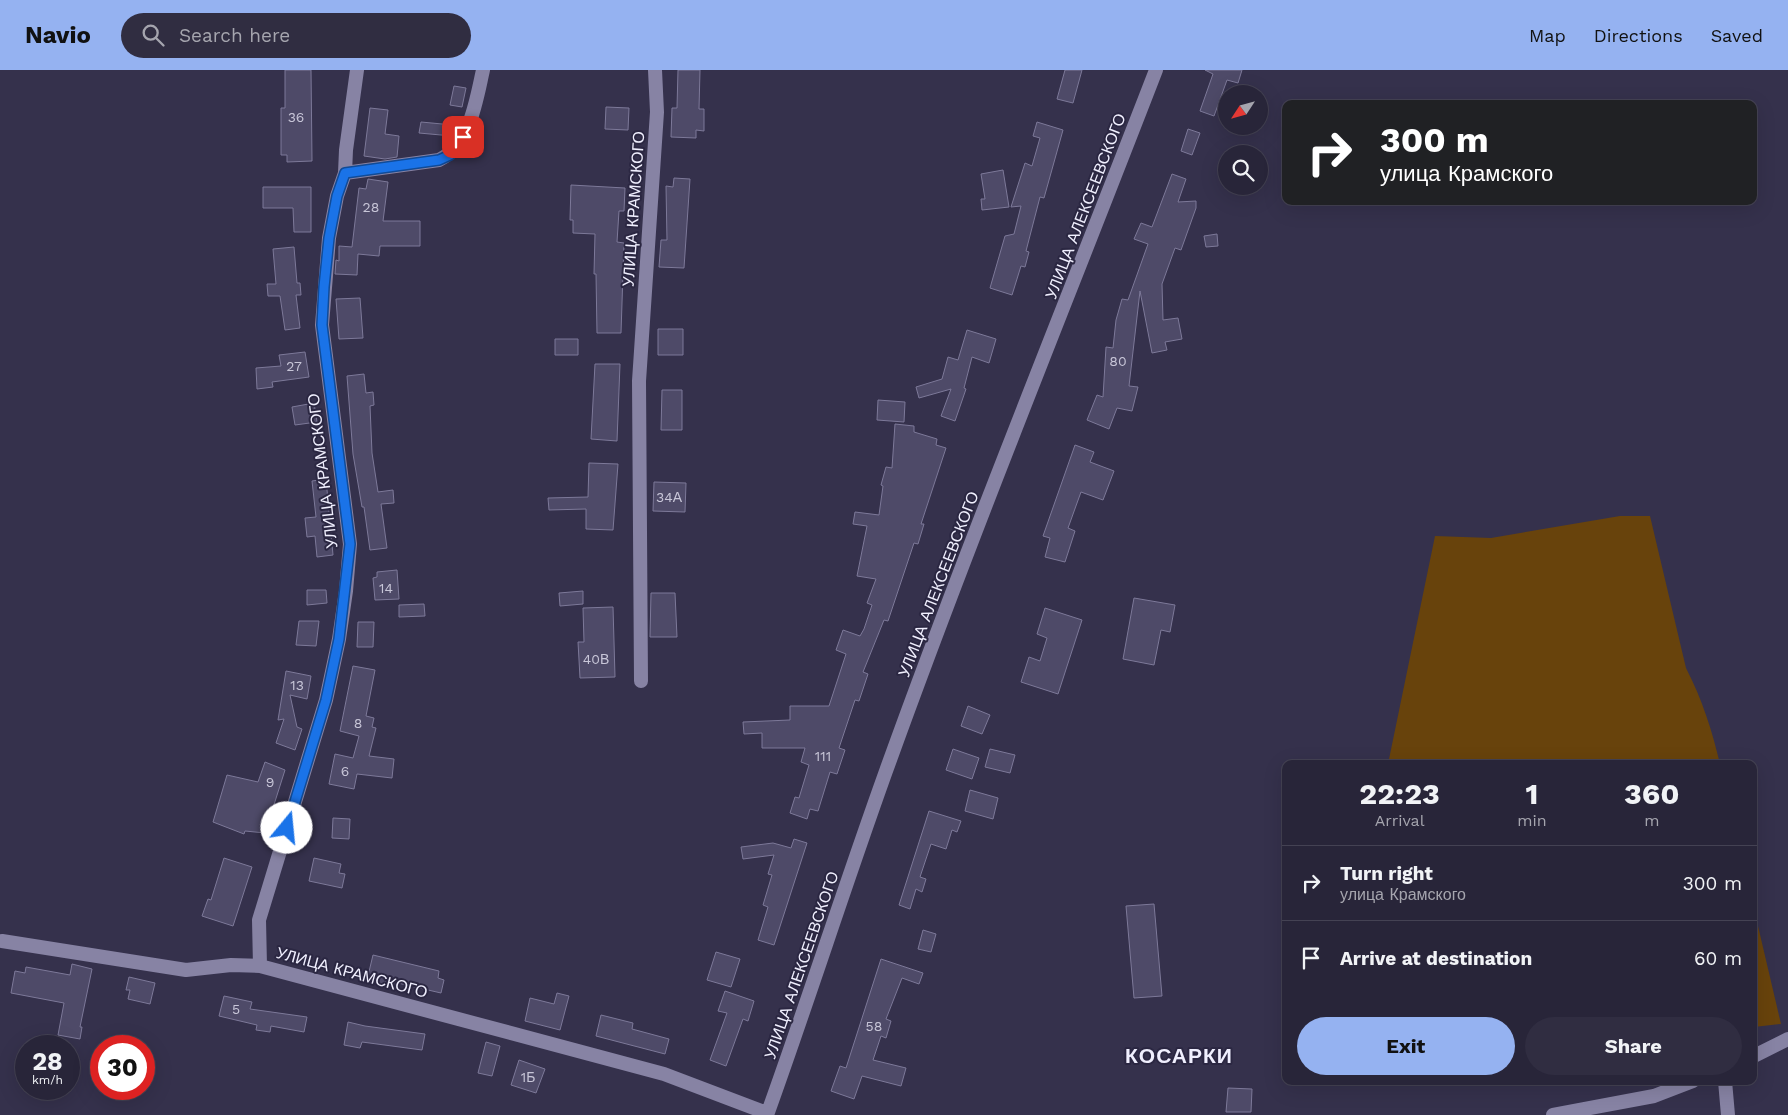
<!DOCTYPE html>
<html lang="en">
<head>
<meta charset="utf-8">
<style>
  body { margin:0; font-family:"Work Sans",sans-serif; background:#302d41; color:#f1f3f6; height:100vh; display:flex; flex-direction:column; font-size:19px; white-space:nowrap }
  * { box-sizing:border-box; margin:0 }
  p { font-size:16px; color:#a5a5ae }
  .icon { flex:none; width:28px; height:28px; fill:none; stroke:currentColor; stroke-width:2; stroke-linecap:round; stroke-linejoin:round }
  .map { position:relative; flex:1; overflow:hidden }
  .panel { position:absolute; left:1282px; top:690px; width:475px; height:325px; display:flex; flex-direction:column; background:#282539; border-radius:10px; box-shadow:0 5px 20px #0002,0 0 0 1px #444253 }
  .panel>* { flex:none }
  .top-card { position:absolute; left:1282px; top:30px; width:475px; height:105px; border-radius:10px; box-shadow:0 5px 20px #0002,0 0 0 1px #444253; background:#202124; color:#fff; overflow:hidden }
  .needle { width:32px; rotate:234deg }
  .buttons { position:absolute; left:1218px; top:15px; display:grid; gap:10px }
  .buttons a { display:grid; place-items:center; width:50px; height:50px; border-radius:50%; background:#282539; box-shadow:0 5px 20px #0002,0 0 0 1px #444253; font-size:25px }
  .speed { position:absolute; left:15px; top:965px; display:flex; gap:10px; font-size:25px; font-weight:700; text-align:center }
  .speed>* { display:grid; place-content:center; width:65px; height:65px; border-radius:50%; background:#282539; box-shadow:0 5px 20px #0002,0 0 0 1px #444253; line-height:1 }
  .speed small { font-size:12px; font-weight:400 }
  .speed .limit { border:8px solid #d22; background:#fff; color:#111 }
  .pin { position:absolute; display:grid; place-items:center; width:42px; height:42px; color:#fff; margin:-21px; border-radius:10px; box-shadow:0 2px 8px #0006 }
  .me { position:absolute; width:55px; margin:-28px; rotate:17deg; stroke-linejoin:round; filter:drop-shadow(0 0 4px #0008) }
  .turn { display:flex; align-items:center; gap:18px; height:105px; padding:0 15px; font-size:22px }
  .turn .icon { width:65px; height:65px; stroke-width:2.5 }
  .turn b { display:block; font-size:35px; line-height:42px }
  .eta { display:flex; justify-content:space-evenly; align-items:center; height:85px; text-align:center }
  .eta b { font-size:30px; font-weight:700; line-height:35px }
  .button { display:flex; gap:10px; margin-top:auto; padding:10px 15px }
  .button a { flex:1; height:58px; border-radius:30px; background:#95b2f1; color:#111; font-size:20px; font-weight:700; line-height:58px; text-align:center }
  .button a+a { background:#302d41; color:#f1f3f6 }
  ul { padding:0; list-style:none }
  li { display:flex; align-items:center; gap:15px; height:75px; padding:0 15px; border-top:1px solid #444253 }
  li div { flex:1 }
  li b { display:block; font-size:19px }
  li em { font-style:normal }
  header { display:flex; align-items:center; gap:30px; box-sizing:border-box; height:70px; padding:0 25px; background:#95b2f1; color:#111 }
  header strong { font-size:24px }
  nav { display:flex; gap:28px; margin-inline-start:auto; font-size:18px }
  .search { width:350px; height:45px; background:#302d41; display:flex; align-items:center; gap:12px; box-sizing:border-box; padding:0 18px; border-radius:28px; color:#a5a5ae; font-size:19px }
  .map>svg:first-child { display:block }
  .green { fill:#68430c }
  .building { fill:#4e4a68; stroke:#7d7999 }
  .lines { fill:none; stroke-linecap:round; stroke-linejoin:round }
  .street { stroke:#8783a4; stroke-width:14 }
  .route-casing { stroke:#114b97; stroke-width:12 }
  .route { stroke:#1a73e8; stroke-width:9 }
  .labels { text-anchor:middle; stroke-width:4; stroke-linejoin:round; paint-order:stroke }
  .number-label { font-size:14px; fill:#c8c6d8 }
  .street-label { font-size:16px; fill:#f0effe; stroke:#2b2742 }
  .district-label { font-size:21px; font-weight:bold; letter-spacing:1px; fill:#f0effe; stroke:#2b2742 }
</style>
</head>
<body>
<header>
<strong>Navio</strong>
<div class="search"><svg class="icon" aria-label="search" viewBox="0 0 24 24"><circle cx="10" cy="10" r="6"/><path d="M15 15l6 6"/></svg>Search here</div>
<nav><a>Map</a><a>Directions</a><a>Saved</a></nav>
</header>
<div class="map">
<svg width="1788" height="1045" viewBox="0 0 1788 1045">
  <rect width="100%" height="100%" fill="#35314c"/>
  <path class="green" d="M1620,446H1650L1686,598C1702,629 1712,660 1720,694H1388L1435,466L1491,468Z
    M1754,839L1781,954L1754,957Z"/>
  <path class="building" d="M285,0H311L312,91L287,92V85H281V38H285Z
    M678,0H700L699,39H704V61L696,60V68L671,67L672,38H677Z
    M1065,0H1082L1073,33L1057,29Z
    M1205,0H1242L1238,13L1227,10L1214,46L1200,41L1213,4Z
    M454,16L466,18L462,37L450,35Z
    M606,37L629,38L628,60L605,59Z
    M370,38L388,40L385,64L399,66L397,87L385,89L364,86Z
    M421,52L453,55L452,66L419,63Z
    M1037,52L1063,60L1044,128L1040,127L1026,181L1029,182L1025,197L1021,196L1012,225L990,218L1005,166L1014,164L1021,136L1011,137L1025,93L1032,96L1040,68L1033,66Z
    M1188,59L1200,63L1192,85L1181,81Z
    M1003,100L1009,137L982,140L981,129H985L981,104Z
    M1172,104L1186,109L1178,132L1196,131V138L1181,180L1175,178L1162,214L1163,250L1178,248L1182,269L1165,272L1167,280L1152,283L1140,221L1129,316L1138,317L1132,341L1117,338L1109,359L1087,350L1097,325L1103,327L1106,277L1113,278L1116,250L1122,229L1128,230L1148,174L1134,169L1141,153L1152,157Z
    M674,108L690,109L684,198L659,197L661,170H667L666,116L673,117Z
    M368,109L388,112L383,151H420V176H380L379,186L358,184L357,205L335,204L336,190L339,191V176L352,177L359,118L366,119Z
    M571,115L625,118L624,141H619L617,172L624,173L621,263H597L596,204H594L595,164L573,163V150H570Z
    M263,117H311V162H294L293,138H263Z
    M1217,164L1218,176L1206,177L1204,166Z
    M294,177L297,213H300L301,225H296L300,258L285,260L280,226H268L267,214H276L273,179Z
    M360,228L363,268L339,269L336,229Z
    M658,259H683V285H658Z
    M967,260L996,269L989,293L972,287L964,318L966,319L955,351L941,346L951,319L919,328L916,317L942,309L948,287L958,290Z
    M555,269H578V285H555Z
    M305,282L309,307L272,312L273,317L257,319L256,298L281,296L279,285Z
    M595,294H620L617,371L591,369Z
    M364,304L366,323L373,322L374,335L370,336L372,383L378,422L393,420L394,433L381,434L387,478L370,480L364,437H362L353,384L347,306Z
    M662,320H682V360H661Z
    M878,330L905,332L904,352L877,350Z
    M314,333L317,352L295,355L292,337Z
    M895,354L914,356V362L937,369L936,375L946,378L921,454H924L918,474L914,473L888,551L884,550L863,602L868,604L859,631L855,630L839,678L845,680L837,704L830,702L818,741L810,739L807,749L790,743L795,727L799,728L809,695L801,692L805,678H762V663L744,664L743,652L790,650V636H829L846,584L836,580L843,560L860,566L864,559L872,535L867,533L876,509L857,506L867,456L853,454L855,442L879,445L883,416L881,415L886,397L892,398Z
    M1075,375L1094,382L1090,392L1114,401L1103,430L1081,422L1068,458L1075,461L1065,492L1045,487L1050,468L1043,466Z
    M589,393L618,394L613,460L586,459V439L549,440L548,428L588,427Z
    M326,409L333,485L317,487L315,466L307,467L305,448L316,447L312,411Z
    M654,412L686,413L685,442L653,441Z
    M397,500L399,529L375,530L373,508L377,507V502Z
    M307,520H326L327,533L307,535Z
    M583,521V534L560,536L559,523Z
    M651,523H675L677,567H650Z
    M1134,528L1175,535L1170,562L1161,560L1154,595L1123,589Z
    M424,534L425,546L399,547V535Z
    M613,537L615,607L580,608L578,572H584L583,538Z
    M1045,538L1082,550L1058,624L1021,612L1029,587L1040,591L1047,568L1037,564Z
    M299,551H319L316,576L296,575Z
    M358,552H374L373,577H357Z
    M353,596L375,600L366,646L374,648L372,657L376,658L369,686L394,689L392,708L357,704L354,719L329,714L335,684L353,688L359,666L340,661Z
    M286,601L311,606L307,629L290,625L297,657L302,659L295,680L276,673L284,649L278,650Z
    M968,636L990,645L982,664L961,656Z
    M953,679L979,688L972,709L946,700Z
    M990,679L1015,685L1010,703L985,697Z
    M265,692L285,700L265,763L245,761L244,764L213,752L227,705L258,712Z
    M970,720L998,728L993,749L965,741Z
    M929,741L961,751L957,762L952,760L946,779L931,774L920,807L926,809L922,822L916,819L910,839L899,835Z
    M333,748L350,749L349,769L332,768Z
    M794,769L807,773L774,875L758,870L768,837L763,835L772,805L768,804L774,785L743,789L741,777L773,773L791,778Z
    M224,788L252,797L233,856L202,846L208,829L211,830Z
    M314,788L341,794L339,803L345,804L342,818L309,811Z
    M1154,834L1162,926L1134,928L1126,836Z
    M923,860L936,864L931,882L918,879Z
    M716,882L740,889L731,917L707,910Z
    M373,885L439,901L438,908L444,910L441,923L398,913L397,917L367,910Z
    M881,889L923,903L919,914L902,908L886,949L891,951L886,968L881,966L873,990L906,998L901,1016L862,1006L854,1029L831,1021L840,996L846,998Z
    M72,894L92,899L80,957H82L80,969L58,965L64,933L11,923L15,901L25,903L26,897L70,905Z
    M129,907L155,913L150,934L128,929L130,920H126Z
    M725,921L754,931L748,951L743,949L726,996L710,990L727,943L718,941Z
    M557,923L569,926L560,960L525,951L530,928L554,934Z
    M224,926L252,932L250,939L307,947L304,962L271,956L270,962L256,960L257,955L219,946Z
    M601,945L633,953L632,959L669,969L665,984L596,966Z
    M348,952L365,956L425,964L422,980L362,972L360,978L344,975Z
    M486,972L500,976L492,1006L478,1003Z
    M519,990L545,999L536,1023L511,1015Z
    M1228,1018L1252,1019L1251,1042H1226Z"/>
  <g class="lines">
    <path class="street" d="M483,0C476,31 470,75 439,90L345,103L337,126L329,168L322,255L350,474L346,521L339,569L326,630L259,850L260,896L664,1004L767,1043
      M345,103L346,80L357,0
      M641,611L639,311L657,42L655,0
      M2,871L186,900L231,895L260,896
      M1754,986L1788,969
      M1725,1011L1728,1045
      M767,1045C808,931 845,815 886,701C971,465 1066,233 1156,0
      M1553,1045L1654,1026L1693,1011"/>
  </g>
  <g class="lines">
    <defs>
      <path id="route" d="M287,758L326,630L339,569L350,474L322,255L324,217L329,168L337,126L345,103L439,90L450,85L463,67"/>
    </defs>
    <use href="#route" class="route-casing"/>
    <use href="#route" class="route"/>
  </g>
  <g class="labels">
    <g class="number-label">
      <text x="296" y="52">36</text>
      <text x="371" y="142">28</text>
      <text x="1118" y="296">80</text>
      <text x="294" y="301">27</text>
      <text x="669" y="432">34А</text>
      <text x="386" y="523">14</text>
      <text x="596" y="594">40В</text>
      <text x="297" y="620">13</text>
      <text x="358" y="658">8</text>
      <text x="823" y="691">111</text>
      <text x="345" y="706">6</text>
      <text x="270" y="717">9</text>
      <text x="236" y="944">5</text>
      <text x="874" y="961">58</text>
      <text x="528" y="1012">1Б</text>
    </g>
    <g class="street-label">
      <text transform="translate(1085 136) rotate(-69)" y="6">УЛИЦА АЛЕКСЕЕВСКОГО</text>
      <text transform="translate(633 139) rotate(-86)" y="6">УЛИЦА КРАМСКОГО</text>
      <text transform="translate(322 401) rotate(-97)" y="6">УЛИЦА КРАМСКОГО</text>
      <text transform="translate(938 514) rotate(-69)" y="6">УЛИЦА АЛЕКСЕЕВСКОГО</text>
      <text transform="translate(801 895) rotate(-71)" y="6">УЛИЦА АЛЕКСЕЕВСКОГО</text>
      <text transform="translate(352 902) rotate(15)" y="6">УЛИЦА КРАМСКОГО</text>
    </g>
    <g class="district-label">
      <text x="1179" y="993">КОСАРКИ</text>
    </g>
  </g>
</svg>
<div class="buttons">
<a><svg class="needle" viewBox="-14 -14 28 28"><path d="M0-13l5 13h-10z" fill="#e53935"/><path d="M0 13l5-13h-10z" fill="#a5a5ae"/></svg></a>
<a><svg class="icon" aria-label="search" viewBox="0 0 24 24"><circle cx="10" cy="10" r="6"/><path d="M15 15l6 6"/></svg></a>
</div>
<div class="speed"><div>28<small>km/h</small></div><div class="limit">30</div></div>
<div class="pin" style="left:463px;top:67px;background:#d93025"><svg class="icon" aria-label="arrive" viewBox="0 0 24 24"><path d="M6 21V4h12l-3 4 3 4H6"/></svg></div>
<svg class="me" style="left:287px;top:758px" viewBox="-20 -20 40 40"><circle r="19" fill="#fff"/><path d="M0-13L10 11 0 6-10 11z" fill="#1a73e8"/></svg>
<div class="top-card">
<div class="turn"><svg class="icon" aria-label="right" viewBox="0 0 24 24"><path d="M7 20v-9h11M14 6l5 5-5 5"/></svg><div><b>300 m</b>улица Крамского</div></div>
</div>
<section class="panel">
<div class="eta">
<div><b>22:23</b><p>Arrival</p></div>
<div><b>1</b><p>min</p></div>
<div><b>360</b><p>m</p></div>
</div>
<ul>
<li><svg class="icon" aria-label="right" viewBox="0 0 24 24"><path d="M7 20v-9h11M14 6l5 5-5 5"/></svg><div><b>Turn right</b><p>улица Крамского</p></div><em>300 m</em></li>
<li><svg class="icon" aria-label="arrive" viewBox="0 0 24 24"><path d="M6 21V4h12l-3 4 3 4H6"/></svg><div><b>Arrive at destination</b></div><em>60 m</em></li>
</ul>
<div class="button"><a>Exit</a><a>Share</a></div>
</section>
</div>
</body>
</html>
